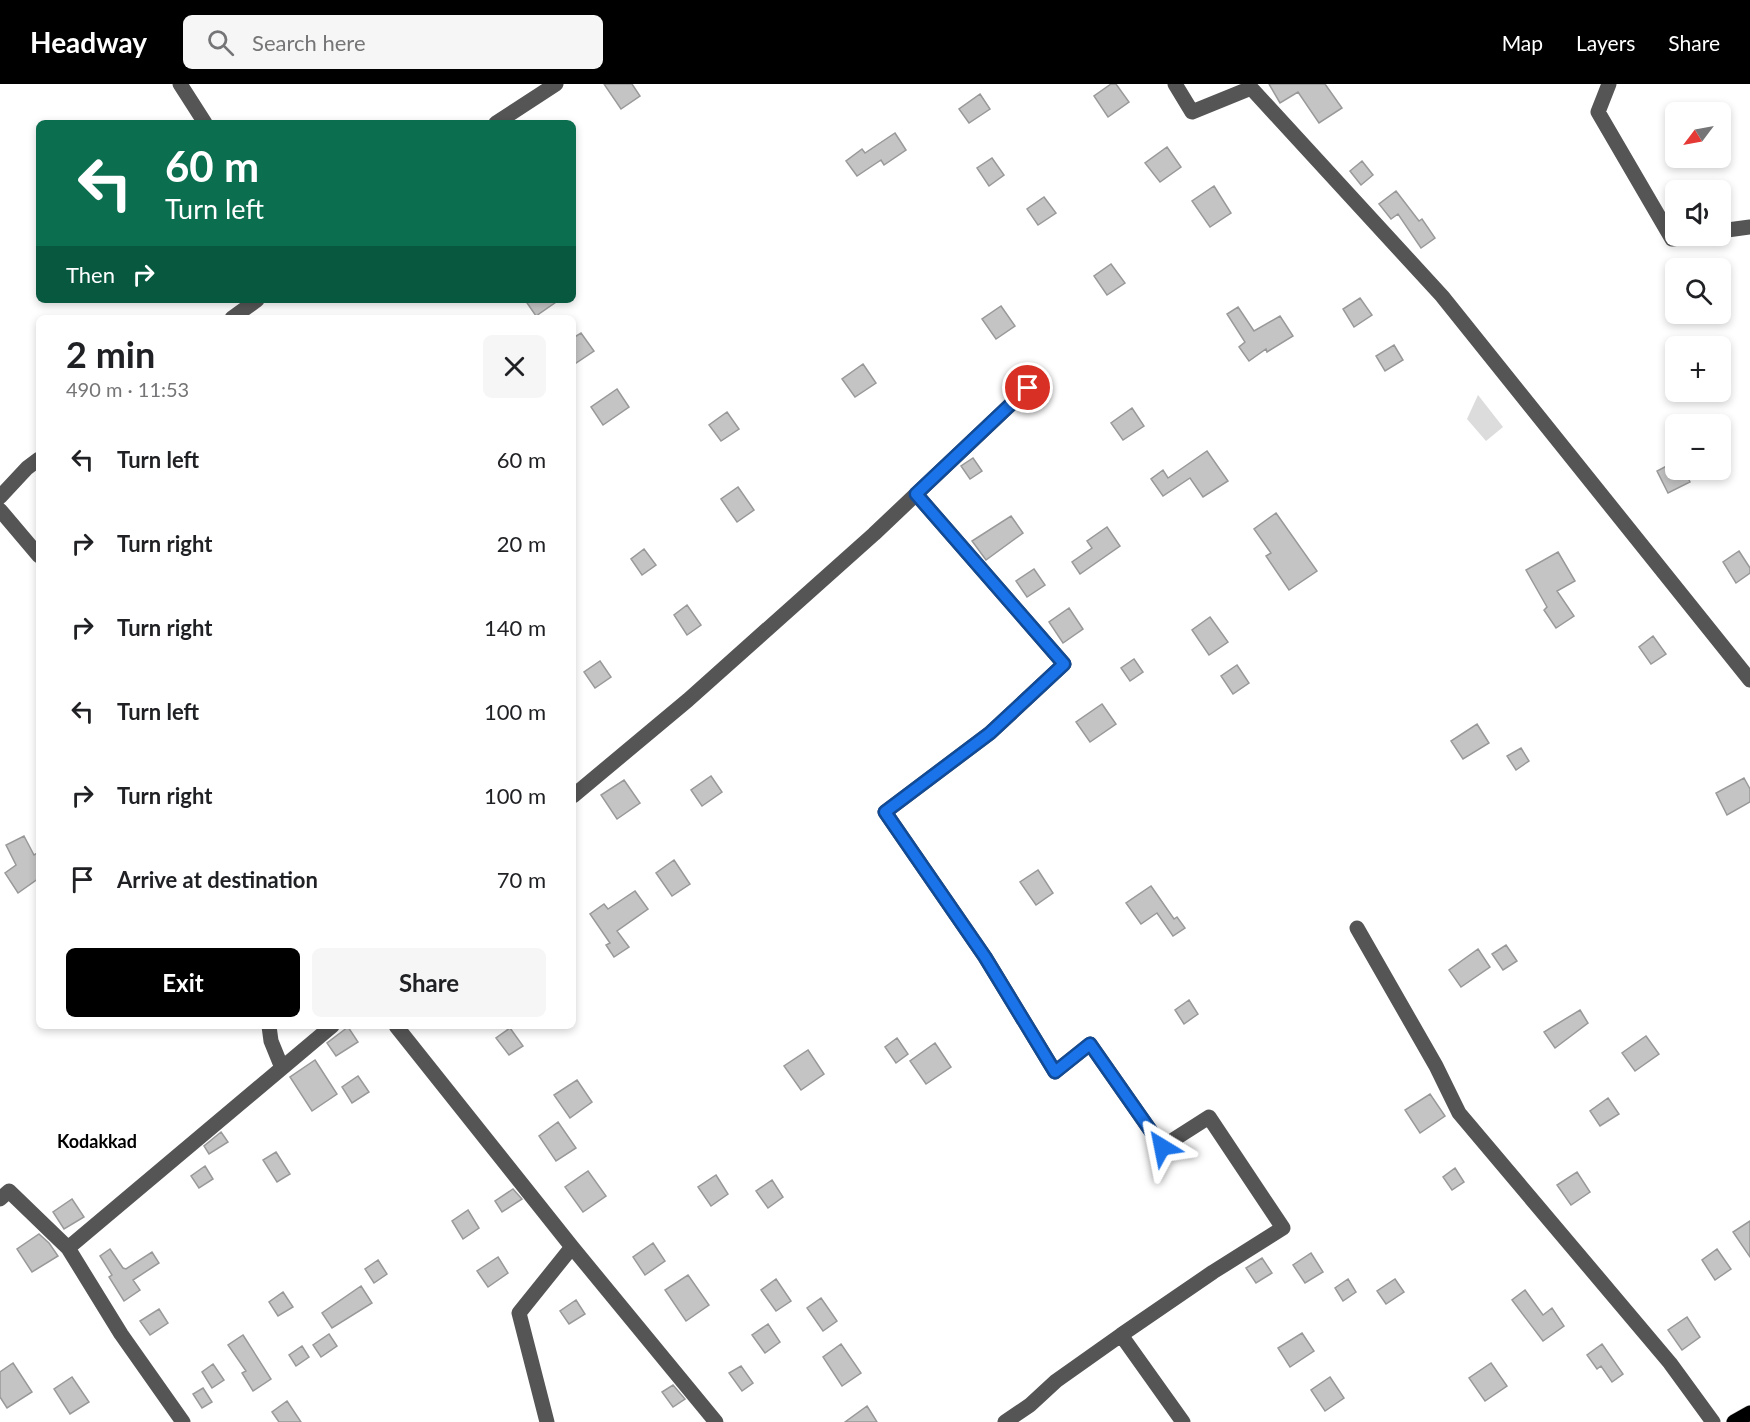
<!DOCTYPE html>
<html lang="en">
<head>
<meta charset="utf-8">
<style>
  body { margin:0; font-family:Lato,sans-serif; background:#f6f6f6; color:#202124; height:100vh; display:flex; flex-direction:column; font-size:22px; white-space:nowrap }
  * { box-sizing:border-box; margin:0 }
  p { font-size:20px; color:#757577 }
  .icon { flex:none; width:33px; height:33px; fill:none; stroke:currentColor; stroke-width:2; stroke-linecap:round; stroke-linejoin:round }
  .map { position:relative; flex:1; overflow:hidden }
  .sheet { position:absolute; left:36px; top:231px; width:540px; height:714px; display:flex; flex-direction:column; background:#fff; border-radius:9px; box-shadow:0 3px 9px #0003 }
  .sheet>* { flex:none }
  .guide { position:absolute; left:36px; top:36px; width:540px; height:183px; border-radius:9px; box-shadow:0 3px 9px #0003; background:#0b6e4f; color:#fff; overflow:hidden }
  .needle { width:39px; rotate:238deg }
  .tools { position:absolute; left:1665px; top:18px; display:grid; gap:12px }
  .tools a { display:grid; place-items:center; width:66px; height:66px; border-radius:9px; background:#fff; box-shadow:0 3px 9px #0003; font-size:30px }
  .pin { position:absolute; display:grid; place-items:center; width:51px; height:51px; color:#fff; margin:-26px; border:3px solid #fff; border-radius:50%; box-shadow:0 2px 6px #0007 }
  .me { position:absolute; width:66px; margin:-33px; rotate:325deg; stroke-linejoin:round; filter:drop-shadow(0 0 4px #0008) }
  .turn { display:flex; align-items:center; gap:21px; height:126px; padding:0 30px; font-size:27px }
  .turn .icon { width:78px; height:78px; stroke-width:2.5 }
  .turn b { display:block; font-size:42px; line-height:51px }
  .then { display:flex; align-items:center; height:57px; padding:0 30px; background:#0003; gap:12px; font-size:22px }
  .round { display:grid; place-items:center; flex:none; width:63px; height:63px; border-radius:9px; background:#f6f6f6 }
  .overview { display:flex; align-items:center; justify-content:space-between; height:102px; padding:0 30px }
  h1 { font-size:36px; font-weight:700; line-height:45px }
  .cta { display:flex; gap:12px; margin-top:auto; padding:12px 30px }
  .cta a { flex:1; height:69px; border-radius:9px; background:#000; color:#fff; font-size:24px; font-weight:700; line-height:69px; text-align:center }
  .cta a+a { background:#f6f6f6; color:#202124 }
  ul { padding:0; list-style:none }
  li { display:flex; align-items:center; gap:18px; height:84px; padding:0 30px }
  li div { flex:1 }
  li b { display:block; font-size:22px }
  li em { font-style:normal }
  header { display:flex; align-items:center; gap:36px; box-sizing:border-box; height:84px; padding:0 30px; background:#000; color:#fff }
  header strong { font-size:28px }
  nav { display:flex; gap:33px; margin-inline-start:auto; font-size:21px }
  .search { width:420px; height:54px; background:#f6f6f6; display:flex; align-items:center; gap:15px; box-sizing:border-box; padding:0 21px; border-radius:9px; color:#757577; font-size:22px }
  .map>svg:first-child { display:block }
  .green { fill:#dcdcdc }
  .building { fill:#c4c4c4; stroke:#999; stroke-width:1.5 }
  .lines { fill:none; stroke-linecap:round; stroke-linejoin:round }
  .major-casing { stroke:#dbdbdb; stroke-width:16 }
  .minor { stroke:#555; stroke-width:15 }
  .major { stroke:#000; stroke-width:15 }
  .route-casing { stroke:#114b97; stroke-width:15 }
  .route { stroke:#1a73e8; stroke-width:10 }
  .labels { text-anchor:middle; stroke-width:5; stroke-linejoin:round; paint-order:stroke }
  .quarter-label { font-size:18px; font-weight:bold; fill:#000; stroke:#fff }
</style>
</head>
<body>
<header>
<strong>Headway</strong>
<div class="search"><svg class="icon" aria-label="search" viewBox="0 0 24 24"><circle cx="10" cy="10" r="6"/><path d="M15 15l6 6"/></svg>Search here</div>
<nav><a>Map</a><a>Layers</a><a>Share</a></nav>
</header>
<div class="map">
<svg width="1750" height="1338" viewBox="0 0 1750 1338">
  <rect width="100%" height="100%" fill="#fff"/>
  <path class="green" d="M1478,311L1503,343L1486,357L1467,335Z"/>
  <path class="building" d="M604,0H632L640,12L621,25Z
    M1111,0H1116L1129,18L1108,33L1094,12Z
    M1269,0H1325L1342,24L1319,39L1298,8L1280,19Z
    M980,10L990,25L969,39L959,25Z
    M895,49L906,66L884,81L881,76L857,92L846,77L862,65L865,69Z
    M1167,63L1181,83L1160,98L1145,79Z
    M992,74L1004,91L989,102L977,84Z
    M1362,77L1373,91L1361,101L1350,87Z
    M1214,102L1231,129L1210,143L1192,117Z
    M1396,107L1419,137L1422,135L1435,154L1421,164L1398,130L1391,135L1379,120Z
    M1044,113L1056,129L1038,141L1027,125Z
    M1111,180L1125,199L1107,211L1094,192Z
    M1360,214L1372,231L1354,243L1343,225Z
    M525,216H559L536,232Z
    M1001,222L1015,242L996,255L982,235Z
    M1238,223L1254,247L1280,232L1293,252L1267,268L1266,265L1249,277L1239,263L1245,258L1227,230Z
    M581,249L594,267L573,281V254Z
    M1394,261L1403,276L1385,287L1376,272Z
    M863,280L876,299L855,313L842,295Z
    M617,305L629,323L603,341L591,323Z
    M1132,324L1144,342L1123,356L1111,339Z
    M727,328L739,345L721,357L709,341Z
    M1207,367L1228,397L1203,413L1190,394L1163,412L1151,395L1163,386L1168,394Z
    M973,374L982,387L970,395L961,382Z
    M1676,377V386H1684L1690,398L1668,409L1657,387Z
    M738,403L754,426L737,438L721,415Z
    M1276,429L1317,487L1289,506L1266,472L1271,469L1254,445Z
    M1011,432L1023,449L986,476L972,457Z
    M1107,443L1120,462L1080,490L1072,478L1092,464L1087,457Z
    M644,465L656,481L642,491L631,475Z
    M1739,467L1750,484V489L1736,499L1723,478Z
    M1558,468L1575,497L1557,507L1574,532L1556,544L1544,526L1547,523L1526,486Z
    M1034,485L1045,501L1027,513L1016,497Z
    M687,521L701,541L687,551L674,531Z
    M1069,524L1083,545L1063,559L1049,538Z
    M1210,533L1228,558L1209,571L1192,546Z
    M1653,552L1666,570L1651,580L1639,563Z
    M1134,575L1143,588L1130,597L1121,584Z
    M600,577L611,593L595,604L584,588Z
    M1237,581L1249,599L1233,610L1221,592Z
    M1102,620L1116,640L1090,658L1076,638Z
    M1477,640L1489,659L1463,675L1451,657Z
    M1521,664L1529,677L1516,686L1507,672Z
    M711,692L722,708L702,722L691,706Z
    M1744,694L1750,705V718L1727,731L1716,709Z
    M624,696L640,719L617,735L601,711Z
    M24,752L34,771L39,768V794L18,809L5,789L16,781L6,761Z
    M674,776L690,800L672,812L656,789Z
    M1038,786L1053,809L1036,821L1020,798Z
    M1151,802L1174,835L1177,833L1185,844L1173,852L1157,829L1141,840L1126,819Z
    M635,807L648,825L617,847L629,863L614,873L606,861L610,859L590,830L604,820L608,825Z
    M1506,861L1517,877L1503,886L1492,870Z
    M1478,865L1490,883L1461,903L1449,886Z
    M1189,916L1198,930L1184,940L1175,926Z
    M1580,926L1588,939L1555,964L1544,948Z
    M348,943L358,958L336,972L327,959Z
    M510,944L523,962L509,971L496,954Z
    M1646,952L1659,970L1635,987L1622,969Z
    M897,954L908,970L896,979L885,963Z
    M935,959L951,983L926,1000L910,977Z
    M808,966L824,990L801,1006L784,982Z
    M315,976L337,1010L312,1027L290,993Z
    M358,992L369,1008L352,1019L342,1003Z
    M577,996L592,1018L570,1034L554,1011Z
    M1430,1010L1445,1032L1420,1049L1405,1026Z
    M1608,1014L1619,1030L1600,1042L1590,1027Z
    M558,1038L576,1064L556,1077L539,1052Z
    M221,1048L228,1058L209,1070L204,1062Z
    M276,1068L290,1090L277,1098L263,1076Z
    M205,1082L213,1095L199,1104L191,1092Z
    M1455,1084L1464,1098L1452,1106L1443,1093Z
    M588,1087L606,1112L583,1128L565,1103Z
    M1577,1088L1590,1108L1571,1121L1557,1101Z
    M716,1091L728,1110L711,1122L698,1103Z
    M772,1096L783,1113L768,1124L756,1107Z
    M513,1105L522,1115L502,1128L495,1117Z
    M72,1115L84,1133L64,1145L53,1128Z
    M468,1126L479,1144L463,1155L452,1137Z
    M1750,1137V1173L1733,1148Z
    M39,1150L49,1159L58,1172L32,1188L17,1165Z
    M653,1159L665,1177L645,1191L633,1173Z
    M110,1165L123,1184L126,1185L152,1168L159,1179L133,1196L140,1206L124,1217L109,1193L112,1191L100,1172Z
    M1717,1165L1731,1185L1715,1196L1702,1176Z
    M1311,1169L1323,1188L1305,1199L1293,1181Z
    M498,1173L508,1189L488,1203L477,1187Z
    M1262,1174L1272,1189L1256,1199L1246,1184Z
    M378,1176L387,1190L374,1199L365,1185Z
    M688,1191L709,1221L686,1237L665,1206Z
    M776,1195L791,1217L776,1227L761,1206Z
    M1348,1195L1356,1208L1343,1217L1335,1204Z
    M1395,1195L1404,1208L1386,1220L1377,1207Z
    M361,1202L372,1219L332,1244L322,1229Z
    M1525,1206L1543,1231L1552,1224L1564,1242L1543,1257L1512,1216Z
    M283,1208L293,1223L278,1232L269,1218Z
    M821,1214L837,1237L823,1247L807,1224Z
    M576,1216L585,1230L569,1240L560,1227Z
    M159,1225L168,1239L150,1251L140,1237Z
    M1687,1233L1700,1253L1682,1266L1668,1246Z
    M768,1240L780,1258L765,1269L752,1251Z
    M1302,1249L1314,1267L1290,1283L1278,1264Z
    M329,1250L337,1262L321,1273L313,1261Z
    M243,1251L271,1295L253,1307L242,1289L246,1287L228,1261Z
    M841,1260L861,1289L842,1302L823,1273Z
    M1602,1260L1623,1290L1612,1298L1601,1282L1597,1285L1587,1271Z
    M302,1262L309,1273L296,1282L289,1271Z
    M13,1279L32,1308L7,1324L0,1313V1288Z
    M1491,1279L1507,1302L1485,1317L1469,1294Z
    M213,1280L224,1296L212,1304L202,1288Z
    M741,1282L753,1299L742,1307L729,1289Z
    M72,1293L89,1318L70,1330L54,1305Z
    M1330,1293L1344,1314L1325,1327L1311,1306Z
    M673,1301L685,1315L673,1323L662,1308Z
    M203,1304L212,1318L202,1324L193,1310Z
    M287,1317L301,1338H279L272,1328Z
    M867,1322L877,1338H845Z"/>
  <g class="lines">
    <defs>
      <path id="major" d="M1734,1338L1750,1329"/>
    </defs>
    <use href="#major" class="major-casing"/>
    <path class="minor" d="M180,0L205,39
      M1175,0L1192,28L1251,4L1442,212L1750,596
      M1609,0L1598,28L1672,155L1695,152
      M496,39L556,0
      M1720,147L1750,143
      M232,234L257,216
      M916,410L1064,580L990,649L885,728L985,873L1055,988L1090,960L1162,1063L1209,1033L1283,1144L1213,1188L1121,1251
      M0,413L27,384L39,375
      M0,426L39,472
      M573,712L688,616L874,450L1028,304
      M1357,844L1436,982L1459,1029L1670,1279L1713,1338
      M269,942L271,957L282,984
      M396,942L572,1163L716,1338
      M0,1115L9,1107L68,1164L332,942
      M68,1164L121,1250L183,1338
      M547,1338L519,1229L572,1163
      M1005,1338L1030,1321L1056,1297L1121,1251L1183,1338"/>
    <use href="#major" class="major"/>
  </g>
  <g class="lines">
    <defs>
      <path id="route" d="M1028,304L916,410L1064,580L990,649L885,728L985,873L1055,988L1090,960L1162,1063"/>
    </defs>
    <use href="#route" class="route-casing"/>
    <use href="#route" class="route"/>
  </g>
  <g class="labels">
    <g class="quarter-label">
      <text x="97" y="1064">Kodakkad</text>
    </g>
  </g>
</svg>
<div class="tools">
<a><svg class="needle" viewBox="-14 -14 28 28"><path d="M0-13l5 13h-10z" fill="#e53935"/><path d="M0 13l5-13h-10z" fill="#757577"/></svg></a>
<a><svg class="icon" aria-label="sound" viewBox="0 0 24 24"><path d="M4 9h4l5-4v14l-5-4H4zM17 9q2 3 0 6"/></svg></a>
<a><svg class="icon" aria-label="search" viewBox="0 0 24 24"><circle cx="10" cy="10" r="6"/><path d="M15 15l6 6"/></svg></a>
<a>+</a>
<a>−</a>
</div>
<div class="pin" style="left:1028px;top:304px;background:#d93025"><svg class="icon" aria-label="arrive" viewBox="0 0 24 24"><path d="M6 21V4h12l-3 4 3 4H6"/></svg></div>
<svg class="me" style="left:1162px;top:1063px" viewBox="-20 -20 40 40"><path d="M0-17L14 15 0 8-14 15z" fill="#1a73e8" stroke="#fff" stroke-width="4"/></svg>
<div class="guide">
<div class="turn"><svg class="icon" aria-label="left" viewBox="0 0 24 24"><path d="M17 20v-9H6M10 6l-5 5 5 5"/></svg><div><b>60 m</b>Turn left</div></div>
<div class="then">Then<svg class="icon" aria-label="right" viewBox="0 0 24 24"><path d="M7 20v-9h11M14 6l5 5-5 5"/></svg></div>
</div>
<section class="sheet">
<div class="overview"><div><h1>2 min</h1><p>490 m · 11:53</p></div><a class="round"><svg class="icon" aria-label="close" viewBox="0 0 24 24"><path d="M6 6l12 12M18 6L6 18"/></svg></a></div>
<ul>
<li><svg class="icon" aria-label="left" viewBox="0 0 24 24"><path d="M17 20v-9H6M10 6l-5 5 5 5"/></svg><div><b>Turn left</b></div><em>60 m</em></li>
<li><svg class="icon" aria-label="right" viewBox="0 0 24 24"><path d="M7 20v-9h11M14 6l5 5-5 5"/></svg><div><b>Turn right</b></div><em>20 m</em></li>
<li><svg class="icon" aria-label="right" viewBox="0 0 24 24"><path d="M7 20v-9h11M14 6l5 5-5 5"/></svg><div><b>Turn right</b></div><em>140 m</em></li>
<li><svg class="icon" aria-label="left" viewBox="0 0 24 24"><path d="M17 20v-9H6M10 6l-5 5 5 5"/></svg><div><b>Turn left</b></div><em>100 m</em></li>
<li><svg class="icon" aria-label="right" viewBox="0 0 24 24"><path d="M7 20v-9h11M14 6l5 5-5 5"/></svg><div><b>Turn right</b></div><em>100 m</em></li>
<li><svg class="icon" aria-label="arrive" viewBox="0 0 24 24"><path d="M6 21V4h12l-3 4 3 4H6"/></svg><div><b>Arrive at destination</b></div><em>70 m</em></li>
</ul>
<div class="cta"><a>Exit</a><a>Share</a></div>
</section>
</div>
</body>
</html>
